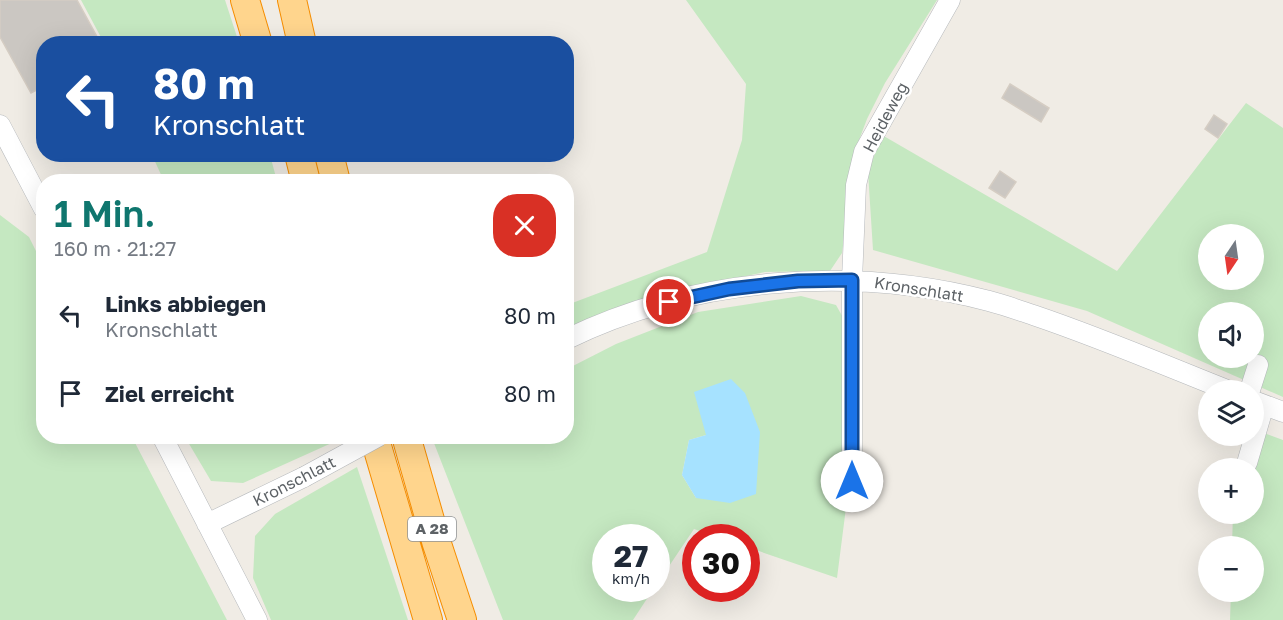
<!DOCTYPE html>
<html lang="de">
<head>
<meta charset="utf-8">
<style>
  body { margin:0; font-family:"Golos Text",sans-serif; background:#f6f6f7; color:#1f2937; height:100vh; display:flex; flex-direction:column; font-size:22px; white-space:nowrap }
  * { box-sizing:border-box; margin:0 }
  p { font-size:20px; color:#747a83 }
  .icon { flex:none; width:33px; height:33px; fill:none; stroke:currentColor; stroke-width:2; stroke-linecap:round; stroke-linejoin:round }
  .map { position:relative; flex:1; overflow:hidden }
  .details { position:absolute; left:36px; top:174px; width:538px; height:270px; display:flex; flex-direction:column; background:#fff; border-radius:24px; box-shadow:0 6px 24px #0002 }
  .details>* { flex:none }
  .guide { position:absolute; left:36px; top:36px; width:538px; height:126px; border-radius:24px; box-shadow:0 6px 24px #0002; background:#1a4fa0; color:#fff; overflow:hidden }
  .needle { width:39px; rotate:193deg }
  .buttons { position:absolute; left:1198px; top:224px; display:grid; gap:12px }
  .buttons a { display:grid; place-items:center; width:66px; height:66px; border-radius:50%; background:#fff; box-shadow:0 6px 24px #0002; font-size:30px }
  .speed { position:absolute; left:592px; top:524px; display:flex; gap:12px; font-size:30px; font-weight:700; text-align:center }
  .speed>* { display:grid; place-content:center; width:78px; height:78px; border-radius:50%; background:#fff; box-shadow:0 6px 24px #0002; line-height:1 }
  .speed small { font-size:15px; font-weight:400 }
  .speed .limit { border:9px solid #d22; background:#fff; color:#111 }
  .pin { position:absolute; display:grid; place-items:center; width:51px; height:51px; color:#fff; margin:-26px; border:3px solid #fff; border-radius:50%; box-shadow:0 2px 6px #0007 }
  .me { position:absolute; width:66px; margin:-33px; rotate:0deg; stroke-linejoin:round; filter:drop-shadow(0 0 4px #0008) }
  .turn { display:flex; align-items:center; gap:21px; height:126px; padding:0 18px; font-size:27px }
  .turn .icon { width:78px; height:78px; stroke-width:2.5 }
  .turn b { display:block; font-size:42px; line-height:51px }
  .round { display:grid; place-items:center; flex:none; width:63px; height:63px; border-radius:24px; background:#f6f6f7 }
  .summary { display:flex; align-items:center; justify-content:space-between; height:102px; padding:0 18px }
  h1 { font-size:36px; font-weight:600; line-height:45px; color:#0f766e }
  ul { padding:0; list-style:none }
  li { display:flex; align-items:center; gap:18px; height:78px; padding:0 18px }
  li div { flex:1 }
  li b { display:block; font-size:22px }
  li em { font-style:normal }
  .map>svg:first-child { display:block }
  .green { fill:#c5e8c1; fill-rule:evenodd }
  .water { fill:#a6e2ff }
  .building { fill:#cbc7c2; stroke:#d5cdc3; stroke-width:1.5 }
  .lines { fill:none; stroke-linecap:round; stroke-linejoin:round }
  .minor-casing { stroke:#b6b9bc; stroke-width:21 }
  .highway-casing { stroke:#f58d00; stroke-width:30 }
  .minor { stroke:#fff; stroke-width:20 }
  .highway { stroke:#ffd58d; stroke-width:28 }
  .minor-bridge-casing { stroke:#b6b9bc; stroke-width:21; stroke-linecap:butt }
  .minor-bridge { stroke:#fff; stroke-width:20 }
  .route-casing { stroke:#114b97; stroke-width:15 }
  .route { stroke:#1a73e8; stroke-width:10 }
  .labels { text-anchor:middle; stroke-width:5; stroke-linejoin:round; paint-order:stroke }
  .shield { fill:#fff; stroke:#8e9194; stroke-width:1.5 }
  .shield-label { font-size:15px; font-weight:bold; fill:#5d6266 }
  .street-label { font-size:16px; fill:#5d6266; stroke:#fff }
</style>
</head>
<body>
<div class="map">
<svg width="1283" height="620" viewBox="0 0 1283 620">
  <rect width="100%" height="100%" fill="#f0ece5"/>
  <path class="green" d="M81,0H225L239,43H104Z
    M686,0H937L885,83L867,119L856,148L842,253L830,271L765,272L662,294L567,334V305L707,252L742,140L746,84Z
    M1246,103L1283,128V397L1087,311L873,250L868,172L882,135L1117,271ZM1209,234H1254V279H1209ZM1209,312H1254V357H1209Z
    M152,155H270L277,181H159L163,179Z
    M0,215L29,237L43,265L44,436L132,437L227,620H0Z
    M801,296L836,305L845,321L848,492L837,578L747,547V537H717L694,529L657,584V537H606V588H654L633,620H503L432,438L436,436H567V369L616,344L698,312ZM706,435L696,498L682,475L689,440Z
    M1264,433L1283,440V620H1230L1231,591H1254V546H1232L1233,513H1254V468Z
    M185,437H345L243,483L211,481Z
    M357,467L408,620H271L253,578L255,536L275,514Z"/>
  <path class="water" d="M731,379L745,393L760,432L756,494L730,503L696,498L682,475L689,440L706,435L694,392Z"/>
  <path class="building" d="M0,0H77L101,44H44V86L31,93L0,37Z
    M1010,84L1049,108L1041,122L1002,98Z
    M1214,115L1227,124L1218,138L1205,129Z
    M1000,171L1016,182L1005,198L989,188Z"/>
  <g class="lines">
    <defs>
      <path id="minor" d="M0,125L44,209
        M567,339C695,277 852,265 989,301C1005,305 1021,311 1036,316C1101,338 1164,365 1227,390
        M1250,390L1258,365
        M1254,401L1283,412
        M162,436L257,620
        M1247,463L1264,405
        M852,481V280L856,185L864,152L950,0
        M207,524L304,477"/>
      <path id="highway" d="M245,0L258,44
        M292,0L302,44
        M299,154L306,182
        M329,154L336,182
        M374,436L428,620
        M406,436L436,541L462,620"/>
    </defs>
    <use href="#minor" class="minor-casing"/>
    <use href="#highway" class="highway-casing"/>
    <use href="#minor" class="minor"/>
    <use href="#highway" class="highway"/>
    <defs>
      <path id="minor-bridge" d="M304,477L379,436"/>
    </defs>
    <use href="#minor-bridge" class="minor-bridge-casing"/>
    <use href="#minor-bridge" class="minor-bridge"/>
  </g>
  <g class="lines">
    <defs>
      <path id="route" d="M669,302L729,289L798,281L852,280V481"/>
    </defs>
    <use href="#route" class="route-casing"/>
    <use href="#route" class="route"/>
  </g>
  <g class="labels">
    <rect class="shield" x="408" y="517" width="48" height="24" rx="4.5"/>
    <g class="shield-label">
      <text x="432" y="534">A 28</text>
    </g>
    <g class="street-label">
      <text transform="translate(885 117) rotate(-62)" y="6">Heideweg</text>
      <text transform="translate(919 289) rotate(9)" y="6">Kronschlatt</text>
      <text transform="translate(294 481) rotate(-27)" y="6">Kronschlatt</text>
    </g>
  </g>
</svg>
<div class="buttons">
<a><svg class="needle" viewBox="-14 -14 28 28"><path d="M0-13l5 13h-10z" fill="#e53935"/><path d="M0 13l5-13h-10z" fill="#747a83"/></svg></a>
<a><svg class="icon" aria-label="sound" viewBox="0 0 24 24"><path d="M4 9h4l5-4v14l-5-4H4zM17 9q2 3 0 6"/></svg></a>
<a><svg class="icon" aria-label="layers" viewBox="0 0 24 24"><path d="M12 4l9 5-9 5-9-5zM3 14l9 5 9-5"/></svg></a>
<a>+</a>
<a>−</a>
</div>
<div class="speed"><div>27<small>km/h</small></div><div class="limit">30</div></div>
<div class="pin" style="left:669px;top:302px;background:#d93025"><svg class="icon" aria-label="arrive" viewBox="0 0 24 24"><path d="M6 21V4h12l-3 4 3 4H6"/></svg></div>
<svg class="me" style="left:852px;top:481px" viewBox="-20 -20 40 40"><circle r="19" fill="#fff"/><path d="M0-13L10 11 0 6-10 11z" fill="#1a73e8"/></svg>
<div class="guide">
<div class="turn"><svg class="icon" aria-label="left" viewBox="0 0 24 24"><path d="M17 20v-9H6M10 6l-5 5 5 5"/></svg><div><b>80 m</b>Kronschlatt</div></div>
</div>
<section class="details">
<div class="summary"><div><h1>1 Min.</h1><p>160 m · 21:27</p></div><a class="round" style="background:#d93025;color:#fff"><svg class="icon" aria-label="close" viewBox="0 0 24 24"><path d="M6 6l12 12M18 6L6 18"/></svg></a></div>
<ul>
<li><svg class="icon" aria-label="left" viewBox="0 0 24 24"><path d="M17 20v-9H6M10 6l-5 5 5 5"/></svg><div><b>Links abbiegen</b><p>Kronschlatt</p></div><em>80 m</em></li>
<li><svg class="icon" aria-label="arrive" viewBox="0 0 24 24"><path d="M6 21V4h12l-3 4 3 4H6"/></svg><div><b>Ziel erreicht</b></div><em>80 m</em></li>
</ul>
</section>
</div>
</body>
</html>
